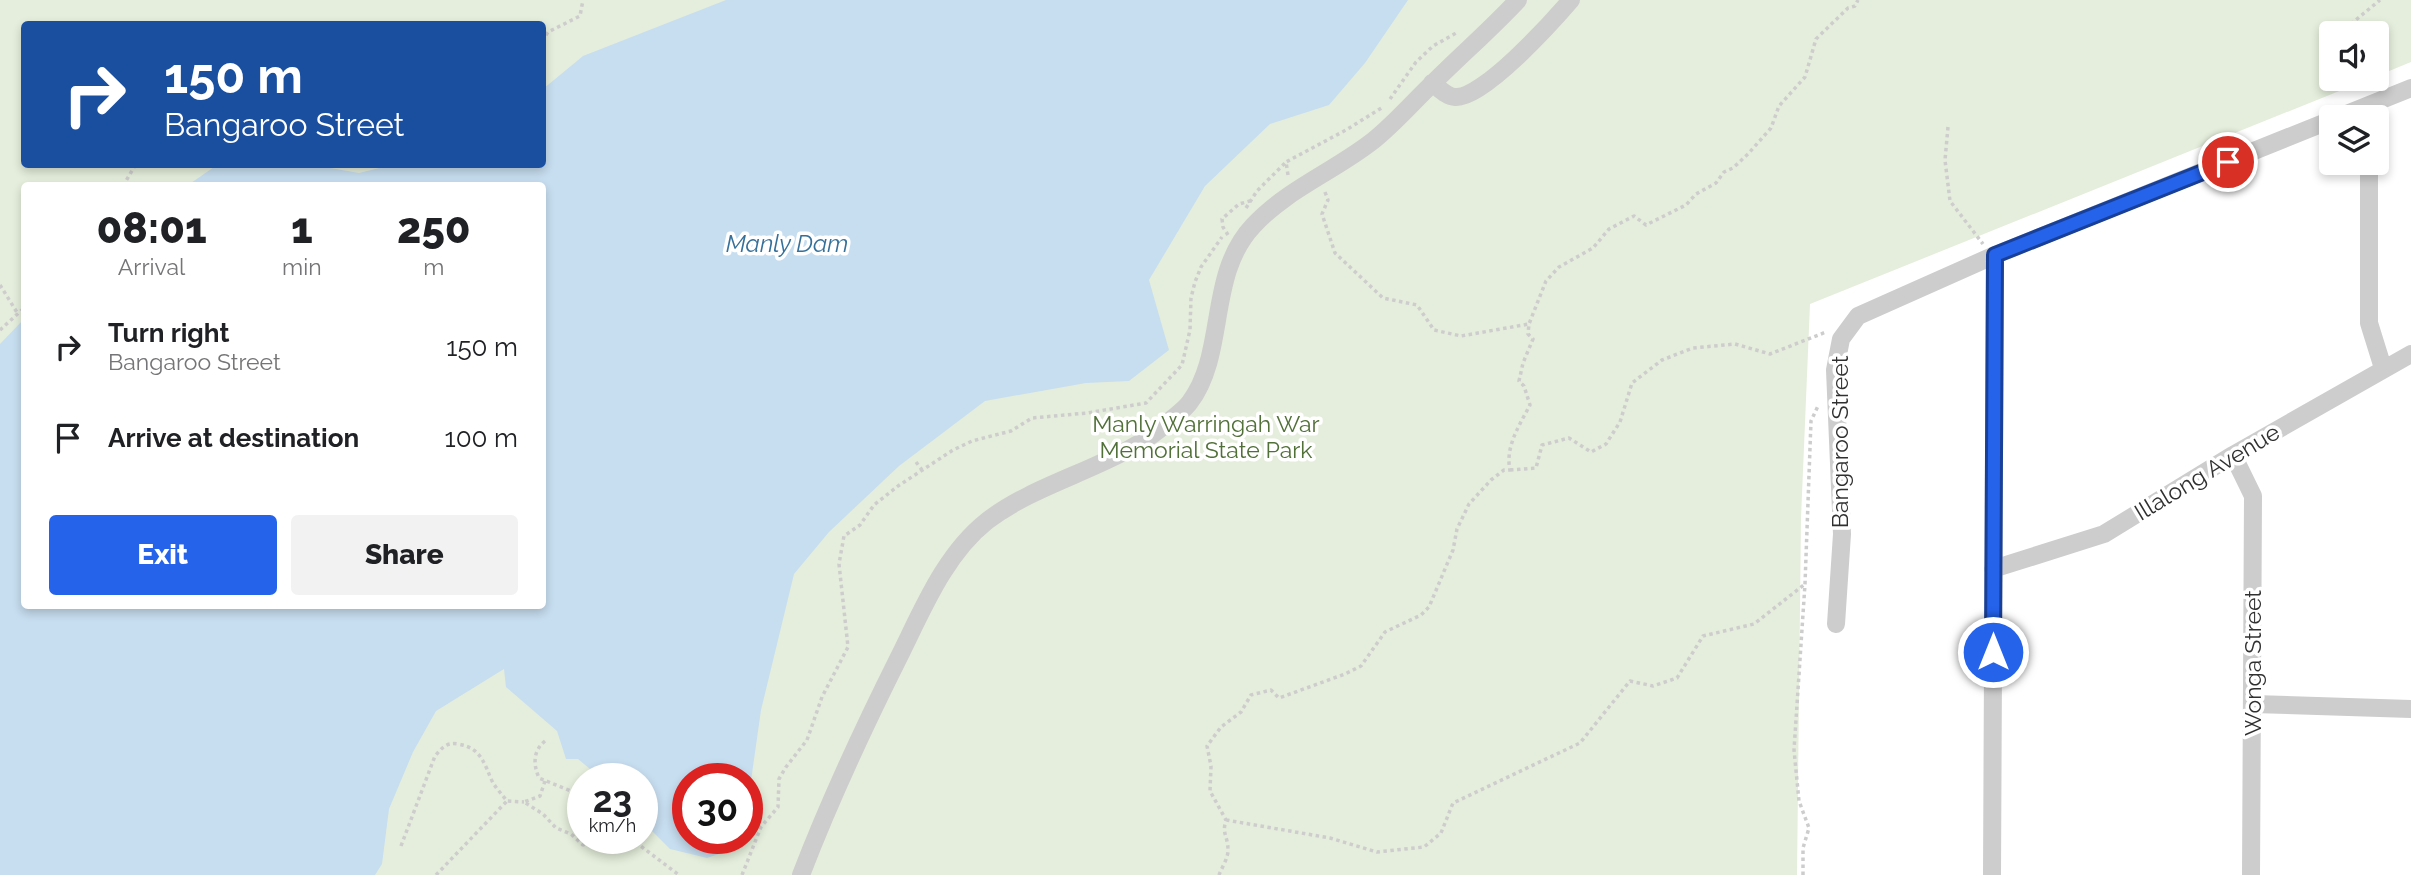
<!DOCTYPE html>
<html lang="en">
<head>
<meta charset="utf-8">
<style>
  body { margin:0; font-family:Raleway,sans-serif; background:#f2f2f2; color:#202124; height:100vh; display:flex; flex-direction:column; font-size:26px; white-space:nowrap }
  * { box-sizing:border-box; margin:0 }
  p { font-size:23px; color:#757577 }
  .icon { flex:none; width:38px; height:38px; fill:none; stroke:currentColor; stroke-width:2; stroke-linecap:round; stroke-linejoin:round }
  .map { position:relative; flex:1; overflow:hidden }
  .drawer { position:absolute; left:21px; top:182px; width:525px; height:427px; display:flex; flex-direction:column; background:#fff; border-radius:7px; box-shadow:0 4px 10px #0003 }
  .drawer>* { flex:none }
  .hud { position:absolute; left:21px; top:21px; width:525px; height:147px; border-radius:7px; box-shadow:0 4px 10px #0003; background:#1a4fa0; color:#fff; overflow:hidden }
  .controls { position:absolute; left:2319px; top:21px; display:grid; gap:14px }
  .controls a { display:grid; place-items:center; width:70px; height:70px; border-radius:7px; background:#fff; box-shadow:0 4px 10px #0003; font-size:35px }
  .speed { position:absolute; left:567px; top:763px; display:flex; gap:14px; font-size:35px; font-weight:700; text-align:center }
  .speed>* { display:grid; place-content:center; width:91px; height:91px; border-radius:50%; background:#fff; box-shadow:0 4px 10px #0003; line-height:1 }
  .speed small { font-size:18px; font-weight:400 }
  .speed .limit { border:10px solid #d22; background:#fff; color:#111 }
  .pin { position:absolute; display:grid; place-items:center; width:60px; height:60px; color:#fff; margin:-30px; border:4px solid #fff; border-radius:50%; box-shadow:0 2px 7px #0007 }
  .me { position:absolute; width:77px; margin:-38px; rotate:0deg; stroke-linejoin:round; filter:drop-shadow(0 0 5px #0008) }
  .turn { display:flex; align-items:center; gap:24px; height:147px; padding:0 28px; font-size:32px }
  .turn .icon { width:91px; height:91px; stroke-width:2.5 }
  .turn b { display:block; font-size:49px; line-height:60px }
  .eta { display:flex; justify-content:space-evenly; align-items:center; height:119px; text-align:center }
  .eta b { font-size:42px; font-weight:800; line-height:49px }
  .button { display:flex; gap:14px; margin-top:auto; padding:14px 28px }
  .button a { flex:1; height:80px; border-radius:7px; background:#2563eb; color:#fff; font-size:28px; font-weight:800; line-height:80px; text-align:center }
  .button a+a { background:#f2f2f2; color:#202124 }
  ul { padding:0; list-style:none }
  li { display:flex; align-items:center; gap:21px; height:91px; padding:0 28px }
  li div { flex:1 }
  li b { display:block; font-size:26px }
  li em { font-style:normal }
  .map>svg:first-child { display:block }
  .green { fill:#e5eedc; fill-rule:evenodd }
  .water { fill:#c7def0 }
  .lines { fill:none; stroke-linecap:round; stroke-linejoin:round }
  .path { stroke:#cdcdcd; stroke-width:3.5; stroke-dasharray:3.5 3.5; stroke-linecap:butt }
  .minor { stroke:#cdcdcd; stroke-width:18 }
  .route-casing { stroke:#184099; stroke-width:18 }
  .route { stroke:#2563eb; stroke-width:12 }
  .labels { text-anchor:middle; stroke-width:7; stroke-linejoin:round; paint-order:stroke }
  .park-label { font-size:23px; fill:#517038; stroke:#fff }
  .street-label { font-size:23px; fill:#303030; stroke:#fff }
  .water-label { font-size:24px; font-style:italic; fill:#35709b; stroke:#fff }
</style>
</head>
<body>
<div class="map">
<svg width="2411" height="875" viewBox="0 0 2411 875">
  <rect width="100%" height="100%" fill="#fff"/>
  <path class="green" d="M0,0H2411V62L2377,76L2376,33H2331V79H2369L1810,304L1801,518L1797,875H0ZM24,24H542V164H24ZM24,186H542V606H24ZM583,779H642V838H583ZM688,779H747V838H688Z"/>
  <path class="water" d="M726,0H1408L1365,63L1329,105L1270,124L1205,186L1149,280L1169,350L1129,381L1086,383L985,401L899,466L829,532L794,574L761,710L747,809V779H688V838H743L742,846L707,858L670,849L642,821V779H602L578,759H566L557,731L506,687L504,669L436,711L413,752L389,809L382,864L375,875H0V344L24,319V606H542V186L188,185L217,165H313L359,173L396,164H542L543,89L583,56Z"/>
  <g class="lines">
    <path class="path" d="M2340,33L2380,0
      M542,41L548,32L580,16L583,0
      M2331,41L2328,44L2327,65L2331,67
      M2362,79L2372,85
      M1390,99L1416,62L1433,46L1458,32
      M1948,127L1945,160L1950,201L1983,244
      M1288,175L1286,162L1346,130L1383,107
      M123,186L136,164
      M1325,192L1328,200L1322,214L1335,253L1383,298L1417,305L1434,330L1461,336L1529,324
      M1246,208L1257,191L1286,162
      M1228,235L1223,227L1222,219L1239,204L1250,201
      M0,285L18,314
      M0,330L24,308
      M916,462L922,470
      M1510,470L1536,468L1542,445L1569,438L1591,452L1606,444L1620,422L1632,383L1662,360L1693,348L1735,344L1770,354L1826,332
      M545,741C533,751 533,764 539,778L583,796
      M545,781L540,796L524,802L543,814L556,828L571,834L583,845L599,838
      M1226,820L1330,838L1377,852L1424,847L1441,833L1453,803L1580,743L1630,681L1653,686L1677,678L1703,636L1754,624L1805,584
      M630,838L679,875
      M401,846L435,756C442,748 446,742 458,744C482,748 484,764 493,783C497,789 502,795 507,801L524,802
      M436,875L507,801
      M742,875L761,827L778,807L779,779L786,767L807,740L822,697L848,647L839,564L844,536L860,525L874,505L898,486L953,450L972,441L1011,431L1032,418L1087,413L1146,403L1182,365L1190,330L1191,298L1195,282L1201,267L1222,237
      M1219,875C1222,867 1229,857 1228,848C1227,835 1222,833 1226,820L1210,791L1211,766L1207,746L1221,727L1241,712L1251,695L1271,690L1279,698L1345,674L1361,666L1385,632L1421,615L1429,607L1453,550L1457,529L1469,504L1491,480L1504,470H1510C1505,447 1519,426 1530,405L1524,386L1519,381L1523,363L1533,339L1528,334L1529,324L1546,281L1559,267L1593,248L1609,229L1634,216L1646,225L1686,205L1696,194L1716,183L1724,172L1733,168L1748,154L1771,128L1779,106L1805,77L1816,39L1848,8L1855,6L1858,0
      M1803,875V848L1809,828L1799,801L1794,750L1805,584L1811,421L1818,406"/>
    <path class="minor" d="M1432,83C1439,88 1447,97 1455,97C1482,100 1553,21 1571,0
      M2339,117L2411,88
      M2369,163V323L2383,368
      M2233,455L2253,496L2251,875
      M1993,569L2104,534L2233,455L2411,354
      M1836,624L1842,534L1835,370L1841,339L1858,316L1995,255L2331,120
      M2253,704L2411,709
      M801,875C829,802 863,729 898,659C922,611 944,555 987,521C1043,478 1121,467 1173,418C1179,413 1186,408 1190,402C1227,352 1207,275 1253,226C1287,189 1335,171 1374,140C1395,123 1413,102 1433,83C1461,55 1491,29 1518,0
      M1992,875L1995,255"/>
  </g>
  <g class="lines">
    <defs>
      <path id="route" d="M1993,652L1995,255L2228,162"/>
    </defs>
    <use href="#route" class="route-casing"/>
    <use href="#route" class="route"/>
  </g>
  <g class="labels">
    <g class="park-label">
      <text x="1206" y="432">Manly Warringah War<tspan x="1206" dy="26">Memorial State Park</tspan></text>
    </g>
    <g class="street-label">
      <text transform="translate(1840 442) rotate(-90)" y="8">Bangaroo Street</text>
      <text transform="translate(2207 472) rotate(-31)" y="8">Illalong Avenue</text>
      <text transform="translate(2253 663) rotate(-90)" y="8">Wonga Street</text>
    </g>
    <g class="water-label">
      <text x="787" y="252">Manly Dam</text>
    </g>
  </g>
</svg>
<div class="controls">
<a><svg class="icon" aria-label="sound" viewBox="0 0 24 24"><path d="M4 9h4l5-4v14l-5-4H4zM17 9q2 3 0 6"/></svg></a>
<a><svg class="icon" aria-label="layers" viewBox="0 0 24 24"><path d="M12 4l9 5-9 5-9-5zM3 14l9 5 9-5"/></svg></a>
</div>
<div class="speed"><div>23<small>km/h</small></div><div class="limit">30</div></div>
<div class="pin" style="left:2228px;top:162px;background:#d93025"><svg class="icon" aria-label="arrive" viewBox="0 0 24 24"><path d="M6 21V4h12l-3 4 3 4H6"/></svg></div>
<svg class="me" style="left:1993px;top:652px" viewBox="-20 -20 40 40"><circle r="17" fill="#2563eb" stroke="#fff" stroke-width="3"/><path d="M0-11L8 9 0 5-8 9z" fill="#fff"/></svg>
<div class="hud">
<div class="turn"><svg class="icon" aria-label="right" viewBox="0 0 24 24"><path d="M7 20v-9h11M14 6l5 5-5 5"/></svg><div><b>150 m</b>Bangaroo Street</div></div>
</div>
<section class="drawer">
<div class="eta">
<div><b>08:01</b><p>Arrival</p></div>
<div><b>1</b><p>min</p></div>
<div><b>250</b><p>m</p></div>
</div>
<ul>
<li><svg class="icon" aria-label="right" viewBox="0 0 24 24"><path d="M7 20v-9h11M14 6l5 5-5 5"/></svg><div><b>Turn right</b><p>Bangaroo Street</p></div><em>150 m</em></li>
<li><svg class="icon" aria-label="arrive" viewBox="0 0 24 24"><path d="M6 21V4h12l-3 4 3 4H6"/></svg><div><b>Arrive at destination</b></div><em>100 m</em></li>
</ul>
<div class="button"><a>Exit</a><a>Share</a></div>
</section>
</div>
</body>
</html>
